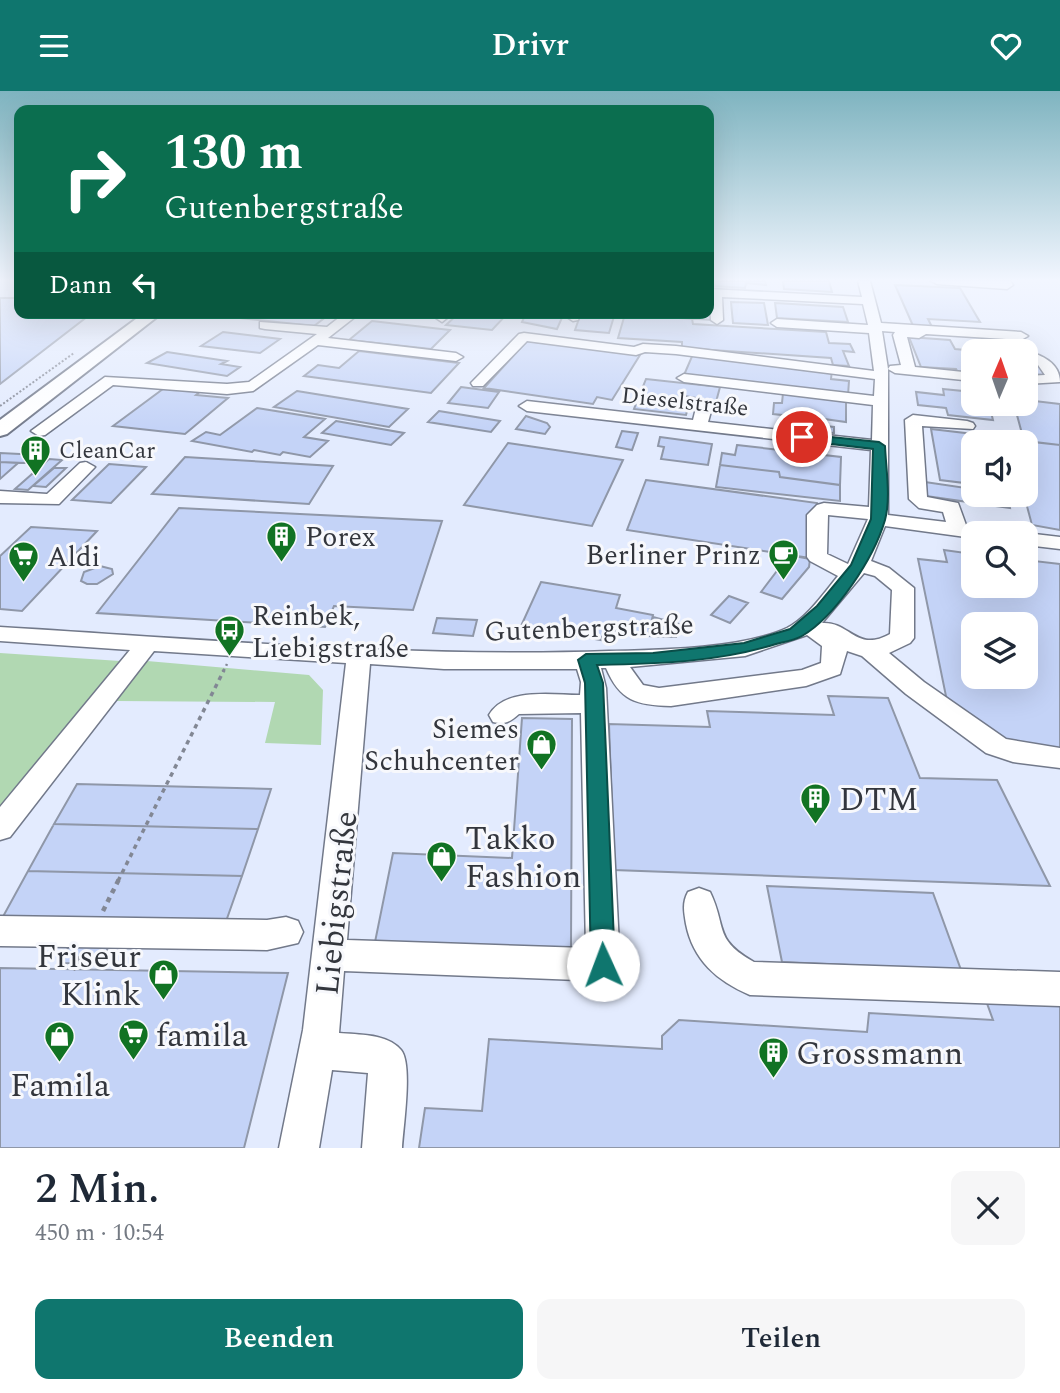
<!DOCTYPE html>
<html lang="de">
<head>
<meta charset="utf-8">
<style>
  body { margin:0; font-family:Spectral,serif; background:#f6f6f7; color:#1f2937; height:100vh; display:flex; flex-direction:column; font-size:26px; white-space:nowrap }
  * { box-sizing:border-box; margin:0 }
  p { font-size:23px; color:#747a83 }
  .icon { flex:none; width:38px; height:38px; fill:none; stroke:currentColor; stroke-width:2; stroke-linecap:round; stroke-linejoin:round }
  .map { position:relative; height:1057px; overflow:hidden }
  .panel { display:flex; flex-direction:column; background:#fff; flex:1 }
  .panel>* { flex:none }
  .banner { position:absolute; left:14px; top:14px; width:700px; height:214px; border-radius:14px; box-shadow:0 7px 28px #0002; background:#0b6e4f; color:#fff; overflow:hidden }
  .needle { width:46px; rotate:2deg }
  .controls { position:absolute; left:961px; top:248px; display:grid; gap:14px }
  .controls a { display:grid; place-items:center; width:77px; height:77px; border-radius:14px; background:#fff; box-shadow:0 7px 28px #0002; font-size:35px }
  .pin { position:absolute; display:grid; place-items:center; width:60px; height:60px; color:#fff; margin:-30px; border:4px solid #fff; border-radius:50%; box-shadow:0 2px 7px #0007 }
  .me { position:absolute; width:77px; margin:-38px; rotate:358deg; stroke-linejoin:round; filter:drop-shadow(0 0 5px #0008) }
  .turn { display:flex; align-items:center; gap:24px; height:147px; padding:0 35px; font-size:32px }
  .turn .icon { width:91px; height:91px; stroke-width:2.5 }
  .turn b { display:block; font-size:49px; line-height:60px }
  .then { display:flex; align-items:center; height:66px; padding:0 35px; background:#0003; gap:14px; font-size:26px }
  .round { display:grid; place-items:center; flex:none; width:74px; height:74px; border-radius:14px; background:#f6f6f7 }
  .headline { display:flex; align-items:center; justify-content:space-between; height:119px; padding:0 35px }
  h1 { font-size:42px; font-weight:600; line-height:52px }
  .action { display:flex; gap:14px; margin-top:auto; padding:14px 35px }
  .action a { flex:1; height:80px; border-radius:14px; background:#0f766e; color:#fff; font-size:28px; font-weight:600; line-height:80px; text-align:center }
  .action a+a { background:#f6f6f7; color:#1f2937 }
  header { display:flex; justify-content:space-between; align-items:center; height:91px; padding:0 35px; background:#0f766e; color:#fff; font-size:32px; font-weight:600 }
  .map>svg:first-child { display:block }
  .green { fill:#b1d8b2 }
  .building { fill:#c4d3f7; stroke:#8f97a8; stroke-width:2; fill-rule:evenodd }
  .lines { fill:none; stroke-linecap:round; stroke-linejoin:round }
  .minor-casing { stroke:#72798a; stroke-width:3 }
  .major-casing { stroke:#72798a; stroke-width:4 }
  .path-far3 { stroke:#828794; stroke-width:2; stroke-dasharray:2 2; stroke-linecap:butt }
  .path-far2 { stroke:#828794; stroke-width:2.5; stroke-dasharray:3.5 3.5; stroke-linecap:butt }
  .path-far1 { stroke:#828794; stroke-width:3.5; stroke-dasharray:4.5 4.5; stroke-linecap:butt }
  .path { stroke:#828794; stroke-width:4.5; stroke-dasharray:5 5; stroke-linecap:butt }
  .minor { fill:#fff; fill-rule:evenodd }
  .major { fill:#fff; fill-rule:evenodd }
  .route { fill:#0f766e; stroke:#0a4d48; stroke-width:2 }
  .labels { text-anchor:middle; stroke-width:6; stroke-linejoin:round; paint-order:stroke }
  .far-street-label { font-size:23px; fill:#33363d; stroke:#f7f8fc }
  .far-poi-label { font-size:23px; fill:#33363d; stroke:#f7f8fc; text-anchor:start }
  .poi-label { font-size:28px; fill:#33363d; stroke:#f7f8fc; text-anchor:start }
  .street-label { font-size:28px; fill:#33363d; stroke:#f7f8fc }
  .near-poi-label { font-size:33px; fill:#33363d; stroke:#f7f8fc; text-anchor:start }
  .near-street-label { font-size:33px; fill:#33363d; stroke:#f7f8fc }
</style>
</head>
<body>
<header><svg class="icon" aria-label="menu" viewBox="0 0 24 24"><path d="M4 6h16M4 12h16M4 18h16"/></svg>Drivr<svg class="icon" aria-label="heart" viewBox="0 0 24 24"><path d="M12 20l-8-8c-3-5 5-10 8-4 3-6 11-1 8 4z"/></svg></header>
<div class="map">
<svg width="1060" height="1057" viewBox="0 0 1060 1057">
  <rect width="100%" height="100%" fill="#e3ebfe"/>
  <path class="green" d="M0,562L120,570L0,715Z
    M147,570L309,584L323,599L321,654L265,652L275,611L116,610Z"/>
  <path class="building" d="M714,190H765L766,194L746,192L745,197L715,195Z
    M783,190H829L832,201L784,198Z
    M895,194L960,197L980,231L928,228L933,238L914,237Z
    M0,207H19V222H92L0,293Z
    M709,209H712V229L635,224L709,222Z
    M731,211L764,212L768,234L733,232Z
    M775,212L843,216L848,231L777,227Z
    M213,222H331L314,235L211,224Z
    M459,222H508L492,239L446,234Z
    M526,222H564L557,238L522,231Z
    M581,222H615L609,242L575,239Z
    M625,223L692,228L693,233L826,241L829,252L850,253L854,261L843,260L849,275L833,274L831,267L682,257V251L618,247Z
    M372,230L450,239L431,258L349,249Z
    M223,241L280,248L260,262L201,255Z
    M909,246L950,249L955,258L987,261H973V285L959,284L956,278L921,276Z
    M527,250L640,264L612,309L597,306L593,313L484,297Z
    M359,260L459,272L431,302L304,285L318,274L339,277Z
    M167,261L227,270L221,273L240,276L227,285L147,272Z
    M693,263L832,279L831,288L849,290L848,304L684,284Z
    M1026,269L1036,270L1045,284L1026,283Z
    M646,288L720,296L716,311L672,306L669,313L649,310L648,313L688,317L686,324L634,318Z
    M167,295L202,299L196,304L228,307L185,343L113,335Z
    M461,296L499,301L488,317L448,312Z
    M943,298L973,301V313H989L993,329L948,324L946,317L918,314L916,301L944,304Z
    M297,300L408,318L389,336L274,316Z
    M783,302L846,309V331L824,328L825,335L834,336V342L802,338L801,326L773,323L774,312H782Z
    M1026,309L1060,313V354L1024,350L1014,313H1026Z
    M257,317L325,328L304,346L328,350L310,366L283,361L280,364L254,359L252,361L192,350L206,341L220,344Z
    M439,320L500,330L491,341L428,331Z
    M526,325L547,332L550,336L545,343L516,338Z
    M336,330L404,342L391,354L322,342Z
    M931,338L982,344L985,352H973V393L940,389Z
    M622,340L638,342L632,359L616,356Z
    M660,346L712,353L708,374L661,368L664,356L658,355Z
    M1010,348L1060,354V439L1032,434L1024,404L1026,352H1011Z
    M508,352L623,369L592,435L464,414Z
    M737,354L841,366L840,394L780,386L779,381L720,374L722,362L735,364Z
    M0,362L20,363L37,362L25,372L0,371Z
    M185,366L333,375L309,413L152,403Z
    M49,368L62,369L28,399L15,398Z
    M0,371L18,372L0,388Z
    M109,373L146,376L111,412L72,409Z
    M720,374L779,381L780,386L840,394V410L716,396Z
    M54,377H66L46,396L33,395Z
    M646,389L817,412L810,467L627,439Z
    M925,391L973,398V404H1007L1010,417L926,405Z
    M179,417L442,430L413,519L334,515L325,536L97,522Z
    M31,436L97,440L22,520L0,518V465Z
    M944,459L973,463V495H1026V469L1060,473V660L993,650L948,615L918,468L947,471ZM973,534H1026V586H973Z
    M789,464L810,468L809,476L782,508L761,501Z
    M100,475L112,478L113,483L97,493H87L81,490L84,481Z
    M541,491L620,504L616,517L653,524L648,545L605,538L601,549L521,535Z
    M729,505L748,512L730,532L711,524Z
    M653,526L679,533L676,546L648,545Z
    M437,527L477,529L473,545L433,542Z
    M828,605L888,607L920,687L997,689L1050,795L614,779L609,633L710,636L707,620L834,624Z
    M522,627L572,628L571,859L375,851L393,762L512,767Z
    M77,693L271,698L258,738L54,733Z
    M54,733L258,738L242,785L28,780Z
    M28,780L242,785L224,836L0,831Z
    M767,795L933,802L961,879L782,871Z
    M79,833L118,834L101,873L61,872Z
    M0,877L288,882L244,1057H0Z
    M984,904L1060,909V1057H419L425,1017L482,1020L489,948L662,958V945L679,929L867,941L869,922L993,929Z"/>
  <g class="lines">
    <defs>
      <path id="minor" d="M858,190H870L881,232L1021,241L1028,245L1021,249L926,243L919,247L907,246L915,276L973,282V290L895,282L888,278V424L946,431L943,421L919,417L909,408L905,329L913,324L967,330L973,332L975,335L973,338L922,335L927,406L958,412L966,434L995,439L998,443H973V447L885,435L871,470L889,477L914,497V547L910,552L889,562L924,591L1006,648L1060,657V677L1013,671L986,662L906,603L862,565L847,560L840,583L806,595L671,615C636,614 620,610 606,577H601L606,597L620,874L615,885L603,890L344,880L339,942C358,944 387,942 401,959C413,973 403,1037 402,1057H362L368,982L332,979L319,1057H279L303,939L346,572L154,560L10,746L0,749V716L130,559L0,550V536C203,548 406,567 609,560C658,559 742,558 787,537C807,527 824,502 838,485L810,470L807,466V424L817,414L824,412L869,416L871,359L527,320L519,315L527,310L693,329L696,317L676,313L673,310L681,305L711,310L713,313L708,331L872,349L873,314L684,291L677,287L684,283L874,305L875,288L676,263L645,261L636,264L527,250L483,295H473L471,292L519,243L524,242L634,256L643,253L676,255L874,280L869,242L777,236L771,232L777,228L868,234L863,213L722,206L723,229L717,233L711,229L709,198L862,206ZM882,240L895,241L893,244L901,274L890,275L888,278ZM828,424L868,428L848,473L827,463ZM864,482L875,485L892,499L890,543C856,562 850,530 822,532ZM807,544L822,555L821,572L802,579L659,597L643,594L630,576L745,565ZM370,573L444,578H577L581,591L580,604C552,604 505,596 489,624L493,631C505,634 510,631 519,623L581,622L586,857L347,849Z
        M931,190H1010L1013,194L1007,198L937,193Z
        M345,222H360L328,247L456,262L463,266L456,270L318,254L253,300L227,303L113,294L45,344L39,345L31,340L105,286L227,293L249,291L317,243L265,238L260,237V231L327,236Z
        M440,222H453L442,231L436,227Z
        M569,222H581L578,229L573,230L567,226Z
        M1026,260C1042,264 1060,272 1060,291L1026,293V285L1045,284L1036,271L1026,268V261H1022Z
        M86,371L95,376L59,413L0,412V400L47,403L80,372Z
        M1026,442L1060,446V458L1026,454V443H1023Z
        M699,797L710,801C727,836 713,848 754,871L1060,881V915L750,904C717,890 693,869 686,833C684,821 682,812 688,801Z
        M0,825L267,829L286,826L298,830L303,841L298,852L267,859L0,855Z"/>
      <path id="major" d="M144,222H162L7,343L0,345V329Z"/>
    </defs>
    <use href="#minor" class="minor-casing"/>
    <use href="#major" class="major-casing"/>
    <path class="path-far3" d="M0,315L74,262"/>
    <path class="path-far2" d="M223,581L227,573"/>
    <path class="path-far1" d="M118,790L224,579"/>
    <path class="path" d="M103,820L119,788
      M73,879L81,863"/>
    <use href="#minor" class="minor"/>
    <use href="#major" class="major"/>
  </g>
  <linearGradient id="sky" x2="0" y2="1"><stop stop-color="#7fb4c0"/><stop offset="0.56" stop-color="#f2f6ff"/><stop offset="1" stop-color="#f2f6ff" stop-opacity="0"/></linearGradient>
  <rect width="1060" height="338" fill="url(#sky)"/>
  <path class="route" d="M802,343L879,351L885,355C886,378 891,407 885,429C874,467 836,525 802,545C795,549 784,551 776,553C719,571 657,573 597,574L603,592L615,874L612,882L603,885L595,882L591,874L585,592L578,569L586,563L653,562L744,552L790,538L817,515L851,474L871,428L873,358L798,349L796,346Z"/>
  <defs>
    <symbol id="building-pin" viewBox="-11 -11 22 30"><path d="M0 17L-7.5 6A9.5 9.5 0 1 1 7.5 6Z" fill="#117323" stroke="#f7f8fc"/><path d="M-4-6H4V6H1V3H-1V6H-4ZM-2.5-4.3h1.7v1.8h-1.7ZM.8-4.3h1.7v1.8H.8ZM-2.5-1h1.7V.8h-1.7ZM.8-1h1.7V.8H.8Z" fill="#fff"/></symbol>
    <symbol id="cafe-pin" viewBox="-11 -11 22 30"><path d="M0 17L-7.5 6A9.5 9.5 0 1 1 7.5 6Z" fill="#117323" stroke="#f7f8fc"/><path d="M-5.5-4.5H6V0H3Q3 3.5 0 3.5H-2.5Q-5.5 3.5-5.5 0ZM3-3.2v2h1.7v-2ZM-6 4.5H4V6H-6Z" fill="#fff"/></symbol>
    <symbol id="supermarket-pin" viewBox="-11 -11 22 30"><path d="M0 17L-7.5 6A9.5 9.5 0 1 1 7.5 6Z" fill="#117323" stroke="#f7f8fc"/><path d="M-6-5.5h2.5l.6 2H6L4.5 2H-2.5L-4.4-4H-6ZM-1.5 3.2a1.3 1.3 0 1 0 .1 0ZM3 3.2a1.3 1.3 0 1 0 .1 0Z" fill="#fff"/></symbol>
    <symbol id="bus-pin" viewBox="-11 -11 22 30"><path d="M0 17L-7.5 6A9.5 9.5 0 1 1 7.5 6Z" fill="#117323" stroke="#f7f8fc"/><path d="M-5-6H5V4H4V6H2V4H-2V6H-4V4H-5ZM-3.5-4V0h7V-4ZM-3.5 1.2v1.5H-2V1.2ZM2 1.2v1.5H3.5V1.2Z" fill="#fff"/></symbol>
    <symbol id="shop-pin" viewBox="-11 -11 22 30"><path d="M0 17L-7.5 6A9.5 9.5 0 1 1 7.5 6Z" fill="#117323" stroke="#f7f8fc"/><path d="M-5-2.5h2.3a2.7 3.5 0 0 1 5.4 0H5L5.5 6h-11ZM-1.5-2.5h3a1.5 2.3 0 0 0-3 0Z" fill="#fff"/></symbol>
  </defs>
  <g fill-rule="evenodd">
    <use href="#building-pin" x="18" y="342" width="35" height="47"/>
    <use href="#building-pin" x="264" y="428" width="35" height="47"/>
    <use href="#cafe-pin" x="766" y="446" width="35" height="47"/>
    <use href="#supermarket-pin" x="6" y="448" width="35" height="47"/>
    <use href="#bus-pin" x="212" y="522" width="35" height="47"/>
    <use href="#shop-pin" x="524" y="636" width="35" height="47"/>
    <use href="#building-pin" x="798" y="690" width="35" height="47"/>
    <use href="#shop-pin" x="424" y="748" width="35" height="47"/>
    <use href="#shop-pin" x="146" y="866" width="35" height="47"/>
    <use href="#supermarket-pin" x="116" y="926" width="35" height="47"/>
    <use href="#shop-pin" x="42" y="928" width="35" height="47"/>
    <use href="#building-pin" x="756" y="944" width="35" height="47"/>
  </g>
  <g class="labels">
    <g class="far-street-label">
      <text transform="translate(685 310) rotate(6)" y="8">Dieselstraße</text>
    </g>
    <g class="far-poi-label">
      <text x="59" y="367">CleanCar</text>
    </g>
    <g class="poi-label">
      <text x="305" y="455">Porex</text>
      <text x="761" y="473" text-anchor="end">Berliner Prinz</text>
      <text x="47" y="475">Aldi</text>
      <text x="252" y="534">Reinbek,<tspan x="252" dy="32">Liebigstraße</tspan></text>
      <text x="519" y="647" text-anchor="end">Siemes<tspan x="519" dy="32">Schuhcenter</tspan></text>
    </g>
    <g class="street-label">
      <text transform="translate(589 536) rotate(-2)" y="10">Gutenbergstraße</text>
    </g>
    <g class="near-poi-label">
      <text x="839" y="719">DTM</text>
      <text x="465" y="758">Takko<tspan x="465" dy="38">Fashion</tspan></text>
      <text x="141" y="876" text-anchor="end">Friseur<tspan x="141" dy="38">Klink</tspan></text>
      <text x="156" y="955">famila</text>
      <text x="796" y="973">Grossmann</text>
      <text x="60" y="1005" text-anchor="middle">Famila</text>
    </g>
    <g class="near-street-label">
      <text transform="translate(335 812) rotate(-84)" y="12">Liebigstraße</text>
    </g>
  </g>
</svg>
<div class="controls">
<a><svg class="needle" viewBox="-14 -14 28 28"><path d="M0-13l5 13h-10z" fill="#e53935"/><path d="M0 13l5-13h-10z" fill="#747a83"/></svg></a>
<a><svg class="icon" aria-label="sound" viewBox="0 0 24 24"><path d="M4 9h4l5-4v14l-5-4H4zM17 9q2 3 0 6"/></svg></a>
<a><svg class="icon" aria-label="search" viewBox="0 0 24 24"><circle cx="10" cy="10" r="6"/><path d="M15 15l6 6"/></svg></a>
<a><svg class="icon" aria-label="layers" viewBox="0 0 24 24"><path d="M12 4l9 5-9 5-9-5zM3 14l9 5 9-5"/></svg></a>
</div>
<div class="pin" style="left:802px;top:346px;background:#d93025"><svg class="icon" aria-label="arrive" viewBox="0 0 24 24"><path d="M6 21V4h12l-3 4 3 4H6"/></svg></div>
<svg class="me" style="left:603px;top:874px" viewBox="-20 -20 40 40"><circle r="19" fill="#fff"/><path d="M0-13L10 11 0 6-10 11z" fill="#0f766e"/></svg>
<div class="banner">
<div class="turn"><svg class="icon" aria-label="right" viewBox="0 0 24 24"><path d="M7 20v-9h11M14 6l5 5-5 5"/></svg><div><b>130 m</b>Gutenbergstraße</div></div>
<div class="then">Dann<svg class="icon" aria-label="left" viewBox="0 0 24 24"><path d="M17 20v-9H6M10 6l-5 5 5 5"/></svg></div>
</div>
</div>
<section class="panel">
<div class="headline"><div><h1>2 Min.</h1><p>450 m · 10:54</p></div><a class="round"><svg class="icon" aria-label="close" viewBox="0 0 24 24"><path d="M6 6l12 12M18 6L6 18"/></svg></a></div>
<div class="action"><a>Beenden</a><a>Teilen</a></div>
</section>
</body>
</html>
